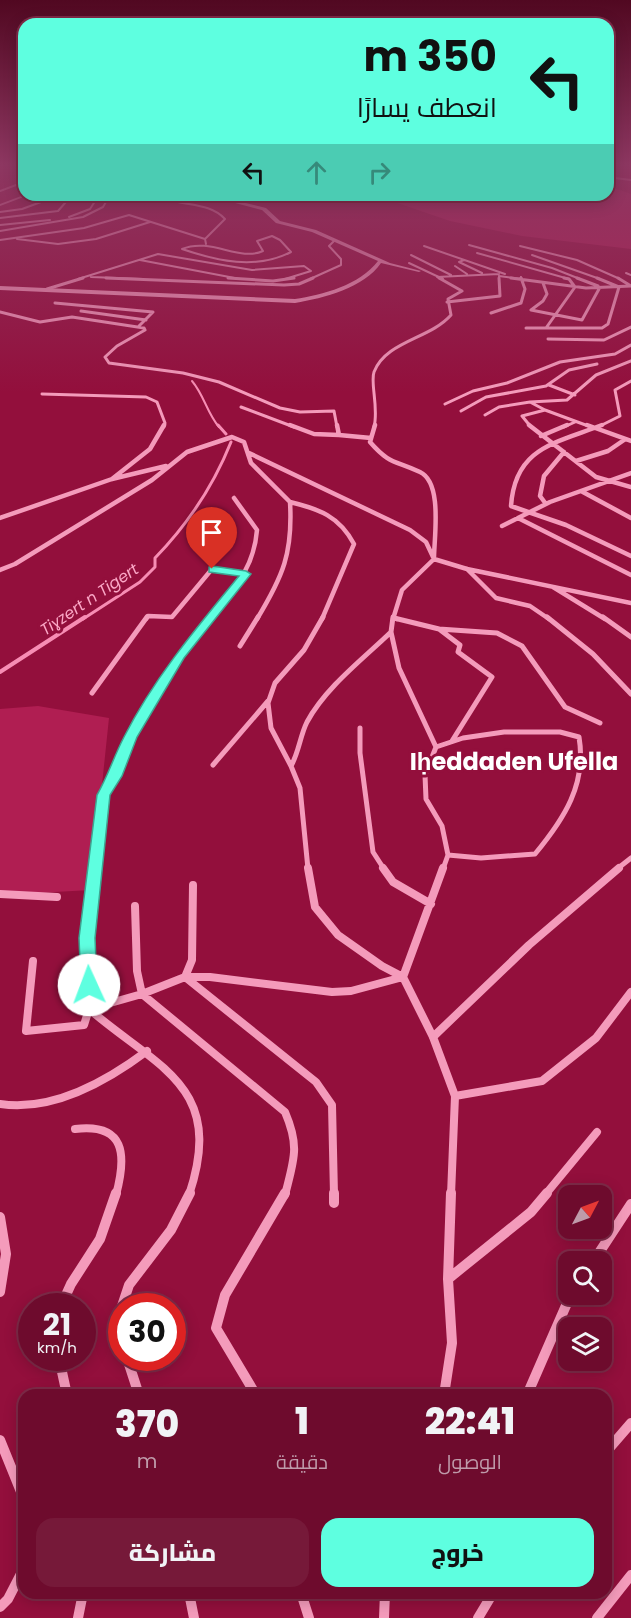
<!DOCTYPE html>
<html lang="ar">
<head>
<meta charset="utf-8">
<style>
  body { margin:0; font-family:Poppins,Cairo,sans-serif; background:#761939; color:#f1f3f6; direction:rtl; height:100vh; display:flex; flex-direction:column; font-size:22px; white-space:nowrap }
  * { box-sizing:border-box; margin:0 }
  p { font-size:20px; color:#bf9baa }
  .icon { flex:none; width:33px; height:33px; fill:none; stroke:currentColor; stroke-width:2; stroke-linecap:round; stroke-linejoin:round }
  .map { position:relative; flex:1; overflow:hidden; direction:ltr }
  .side { position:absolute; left:18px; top:1389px; width:594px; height:210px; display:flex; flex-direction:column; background:#6e0b2d; border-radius:18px; box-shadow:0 3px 15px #0003,0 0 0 2px #802b49; direction:rtl }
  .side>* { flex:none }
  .guide { position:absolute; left:18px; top:18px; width:596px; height:183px; border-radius:18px; box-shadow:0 3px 15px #0003,0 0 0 2px #802b49; direction:rtl; background:#5effe0; color:#111; overflow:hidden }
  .needle { width:39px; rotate:49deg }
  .controls { position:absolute; left:558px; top:1185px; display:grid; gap:12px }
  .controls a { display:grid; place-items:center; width:54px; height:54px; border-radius:12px; background:#6e0b2d; box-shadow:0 3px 15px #0003,0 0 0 2px #802b49; font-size:30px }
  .speed { position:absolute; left:18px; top:1293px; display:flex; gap:12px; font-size:30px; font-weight:700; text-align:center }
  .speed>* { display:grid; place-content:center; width:78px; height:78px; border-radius:50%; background:#6e0b2d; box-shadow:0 3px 15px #0003,0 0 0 2px #802b49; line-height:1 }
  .speed small { font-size:15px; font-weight:400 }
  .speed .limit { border:9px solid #d22; background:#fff; color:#111 }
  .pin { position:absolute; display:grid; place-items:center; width:51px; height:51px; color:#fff; margin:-62px -26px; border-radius:50% 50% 50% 0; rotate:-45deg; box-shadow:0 0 6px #0007 }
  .pin .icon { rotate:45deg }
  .me { position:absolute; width:66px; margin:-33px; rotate:358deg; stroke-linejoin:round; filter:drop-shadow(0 0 4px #0008) }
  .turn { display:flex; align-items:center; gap:21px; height:126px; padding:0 18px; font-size:27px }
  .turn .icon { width:78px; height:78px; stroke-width:2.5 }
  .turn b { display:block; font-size:42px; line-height:51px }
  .lanes { display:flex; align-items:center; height:57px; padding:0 18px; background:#0003; justify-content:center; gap:30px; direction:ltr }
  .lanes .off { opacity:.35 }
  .eta { display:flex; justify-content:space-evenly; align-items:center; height:102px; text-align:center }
  .eta b { font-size:36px; font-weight:800; line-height:42px }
  .action { display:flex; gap:12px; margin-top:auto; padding:12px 18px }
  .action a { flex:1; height:69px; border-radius:18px; background:#5effe0; color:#111; font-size:24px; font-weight:800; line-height:69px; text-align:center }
  .action a+a { background:#761939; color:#f1f3f6 }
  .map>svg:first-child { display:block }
  .green { fill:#b01e52 }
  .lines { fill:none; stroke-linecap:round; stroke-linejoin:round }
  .stream-far2 { stroke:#f78db4; stroke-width:2 }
  .stream-far1 { stroke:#f78db4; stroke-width:3 }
  .stream { stroke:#f78db4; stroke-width:4 }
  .minor-far5 { stroke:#f49bbb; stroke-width:2 }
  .minor-far4 { stroke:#f49bbb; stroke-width:3 }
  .minor-far3 { stroke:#f49bbb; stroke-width:4.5 }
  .minor-far2 { stroke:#f49bbb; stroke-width:5 }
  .minor-far1 { stroke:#f49bbb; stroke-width:8 }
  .minor { stroke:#f49bbb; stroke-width:10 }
  .tertiary { fill:#f49bbb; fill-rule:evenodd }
  .route { fill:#5effe0; stroke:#3da692; stroke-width:1.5 }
  .labels { text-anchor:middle; stroke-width:6; stroke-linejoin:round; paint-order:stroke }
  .far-water-label { font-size:16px; font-style:italic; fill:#fba7c6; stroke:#930f3c }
  .district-label { font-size:24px; font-weight:bold; fill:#fff; stroke:#930f3c }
</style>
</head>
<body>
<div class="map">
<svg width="631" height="1618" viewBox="0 0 631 1618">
  <rect width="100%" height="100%" fill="#930f3c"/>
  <path class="green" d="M608,186L631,194V249L522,236L450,221L374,195H608Z
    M38,706L109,718L91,890L0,895V709Z"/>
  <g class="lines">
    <path class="stream-far2" d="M192,381C204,395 207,413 219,427"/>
    <path class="stream-far1" d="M218,425L226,434
      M83,619L140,582L155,567V558C189,523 213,487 231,442"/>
    <path class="stream" d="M0,672L85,617"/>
    <path class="minor-far5" d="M615,178L631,180
      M0,191L24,182
      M0,212L22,209L60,195
      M69,217L90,209L99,195
      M0,218L58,211L72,195
      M0,225L50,220
      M0,231L83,217L103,207L110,195
      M272,236L280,240L291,252C256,270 217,261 182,249C211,237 239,262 263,251L257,241Z
      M17,239L58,244L96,239L150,222
      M205,239L206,244
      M0,240L84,228L129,215L205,239L225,219C207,200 180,208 160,195
      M469,245L552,268L580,279
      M424,246L505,274
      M520,246L577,260L620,279
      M477,253L569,279
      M411,255L451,275
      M532,255L600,279
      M140,260L240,279
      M464,260L459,262L482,273
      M409,263L443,279
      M455,266L467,274
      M626,273L631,275
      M91,277L143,279
      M437,277L499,274
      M521,277L522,279
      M78,279L158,254L252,270L304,266L311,271L285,279
      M310,279L341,265V259L329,246L334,241
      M499,279V276L522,279"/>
    <path class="minor-far4" d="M106,278L284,285L299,284L313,278
      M228,278L273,281L294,278
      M511,278L586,288L631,286
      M618,278L631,286
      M543,283L547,294L543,301L531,310L582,320L599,289L598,286L577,278
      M47,289L83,278
      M447,302L500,296L499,278
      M55,303L153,312L139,326
      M81,311L146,320
      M0,312L40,322L72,317L144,328L145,330L117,346L105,357L109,363L183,373L219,382L280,408L300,412L334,411L337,427
      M491,313L521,303L525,289L521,278
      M526,328H602L608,324L619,287L597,278
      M546,328L575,287L569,279L564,278
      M548,339L604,340L631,327
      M549,385L575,395
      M42,394L146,397L157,402L165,423L164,427
      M445,404L473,391L507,383L560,362L615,354L631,345
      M241,407L294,427
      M545,410L530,402L567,400L596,375L631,361
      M461,411L486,397L546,386L569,370L597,364
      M485,415L499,407L530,402
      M374,427C379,408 370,383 374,372C386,341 430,339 451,315L448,299L462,291L439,278
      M531,427L522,416L545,410L591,427
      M564,427L575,422
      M598,427L620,416L615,390L631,381"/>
    <path class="minor-far3" d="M290,425L314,434L339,435
      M337,425L339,435L371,438
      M375,425L370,442C390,465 395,460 420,472C443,483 434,537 434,559L402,590L393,619
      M529,425L596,477L631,487
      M587,425L631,441
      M602,425C556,443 515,447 511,506L566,525L631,556
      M541,436L567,425
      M249,453L410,530L426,542L434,559L467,569L631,603
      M576,461L608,451L624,440
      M112,479L150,449L164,425
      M581,491L631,518
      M290,502C319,509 339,516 354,544L322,619
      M546,504L540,496L544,476L564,452
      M0,518L112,479L166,466
      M518,518L631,575
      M502,526L550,502L631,473
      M467,569L496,598L530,606L549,619
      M0,570L15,564L152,480L187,452L232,437L244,442L251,463L290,502C293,553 283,576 257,619
      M553,587L605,619
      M394,618L397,619
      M146,619L148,616L172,617L212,569L246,574
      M210,619C233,590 254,569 257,530L234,498"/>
    <path class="minor-far2" d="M547,617L593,654L631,694
      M603,617L631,637
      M394,618L439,629
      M391,632L399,668L436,747
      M240,646L258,617
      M92,693L147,617
      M360,728V753L373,852L384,869
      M504,732H560L579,737C587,784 564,819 535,854L481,858L448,855L442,826L426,799L425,775L436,747L463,738Z
      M452,741L492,677L458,652L460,645L439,629L497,633L522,646L565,707L600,723
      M213,765L268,701
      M291,766L271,728L268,703L275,683L304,650L323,617
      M95,869L103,795L115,776L130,737L180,656L211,617
      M308,869L300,788L291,766C299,752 300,736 307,722C326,687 363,659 391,632L393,617
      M443,869L448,855
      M617,869L631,858"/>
    <path class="minor-far1" d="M308,868L315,907L338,935L382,966L403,977L433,1037L455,1096L451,1195
      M383,868L393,882L431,904
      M193,885L192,960L185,977L316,1082L332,1105L334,1195
      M0,894L57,897
      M135,906L137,971L142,994L285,1112C300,1147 294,1159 285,1195
      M33,961L26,1031L84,1025L89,1009L87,938L95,868
      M433,1037L529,945L619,868
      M455,1096L542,1081L596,1038L631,992
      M0,1104C53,1112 107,1081 147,1051
      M75,1129C125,1123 127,1154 116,1195
      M189,1195C226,1085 157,1068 89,1009L142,994L185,977H210L332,992L351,991L403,977L443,868
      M545,1195L597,1132"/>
    <path class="minor" d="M334,1193V1203
      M0,1217L6,1254L0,1292
      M593,1262L631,1204
      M448,1279L531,1212L547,1193
      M61,1306L71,1284L100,1239L116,1193
      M122,1306L129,1285L171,1230L190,1193
      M122,1307L118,1331L122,1342
      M59,1358L67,1395
      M127,1358L139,1395
      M256,1395L216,1328L225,1295L285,1193
      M444,1395L452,1343L448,1279L451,1193
      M527,1395L571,1294
      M0,1440L24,1499
      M606,1452L631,1423
      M189,1593L194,1618
      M301,1593L309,1618
      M0,1607L8,1599L24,1568
      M78,1618L83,1593
      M384,1618L385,1593
      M478,1618L493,1593
      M597,1618L631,1575"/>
    <path class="tertiary" d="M24,195H29L0,206V204Z
      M205,195H212L266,208L280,221L316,230L390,263L421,271L419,272L381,263C364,288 324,298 295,303L0,290V286L295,299C322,295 360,285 378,261L312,232L276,223L262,210Z"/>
  </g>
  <linearGradient id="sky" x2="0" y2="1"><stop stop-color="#510821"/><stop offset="0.42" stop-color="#8d3761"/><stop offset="1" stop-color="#8d3761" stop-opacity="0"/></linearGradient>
  <rect width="631" height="392" fill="url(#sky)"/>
  <path class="route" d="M212,566L246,571L251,574L184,658L137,737L122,776L110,795L95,938L97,985L94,990H83L81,985L79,938L97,795C108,776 114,756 124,737C154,678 197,627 239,576L209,572V567Z"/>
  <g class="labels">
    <g class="far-water-label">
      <text transform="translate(89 599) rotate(-34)" y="6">Tiɣzert n Tigert</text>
    </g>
    <g class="district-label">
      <text x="514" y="770">Iḥeddaden Ufella</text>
    </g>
  </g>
</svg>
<div class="controls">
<a><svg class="needle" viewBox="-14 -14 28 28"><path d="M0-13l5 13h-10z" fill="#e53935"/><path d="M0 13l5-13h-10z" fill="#bf9baa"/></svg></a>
<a><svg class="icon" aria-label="search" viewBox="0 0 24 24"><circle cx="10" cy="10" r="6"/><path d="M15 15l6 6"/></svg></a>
<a><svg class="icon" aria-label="layers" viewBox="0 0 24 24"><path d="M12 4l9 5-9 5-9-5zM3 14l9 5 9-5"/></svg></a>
</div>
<div class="speed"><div>21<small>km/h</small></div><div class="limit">30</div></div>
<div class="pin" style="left:212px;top:569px;background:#d93025"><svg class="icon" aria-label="arrive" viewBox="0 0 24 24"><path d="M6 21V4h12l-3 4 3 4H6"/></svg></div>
<svg class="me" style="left:89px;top:985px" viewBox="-20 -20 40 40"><circle r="19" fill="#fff"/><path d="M0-13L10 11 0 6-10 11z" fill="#5effe0"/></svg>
<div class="guide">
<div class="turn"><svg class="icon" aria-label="left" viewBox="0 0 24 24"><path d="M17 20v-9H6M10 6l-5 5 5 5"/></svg><div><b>350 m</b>انعطف يسارًا</div></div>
<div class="lanes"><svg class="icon" aria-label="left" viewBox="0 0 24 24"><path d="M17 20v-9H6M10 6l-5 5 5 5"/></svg><svg class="icon off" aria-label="ahead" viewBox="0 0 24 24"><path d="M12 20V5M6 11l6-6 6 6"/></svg><svg class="icon off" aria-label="right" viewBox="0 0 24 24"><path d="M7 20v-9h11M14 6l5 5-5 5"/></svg></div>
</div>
<section class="side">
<div class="eta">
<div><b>22:41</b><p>الوصول</p></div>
<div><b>1</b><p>دقيقة</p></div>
<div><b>370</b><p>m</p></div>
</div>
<div class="action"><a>خروج</a><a>مشاركة</a></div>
</section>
</div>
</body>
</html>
